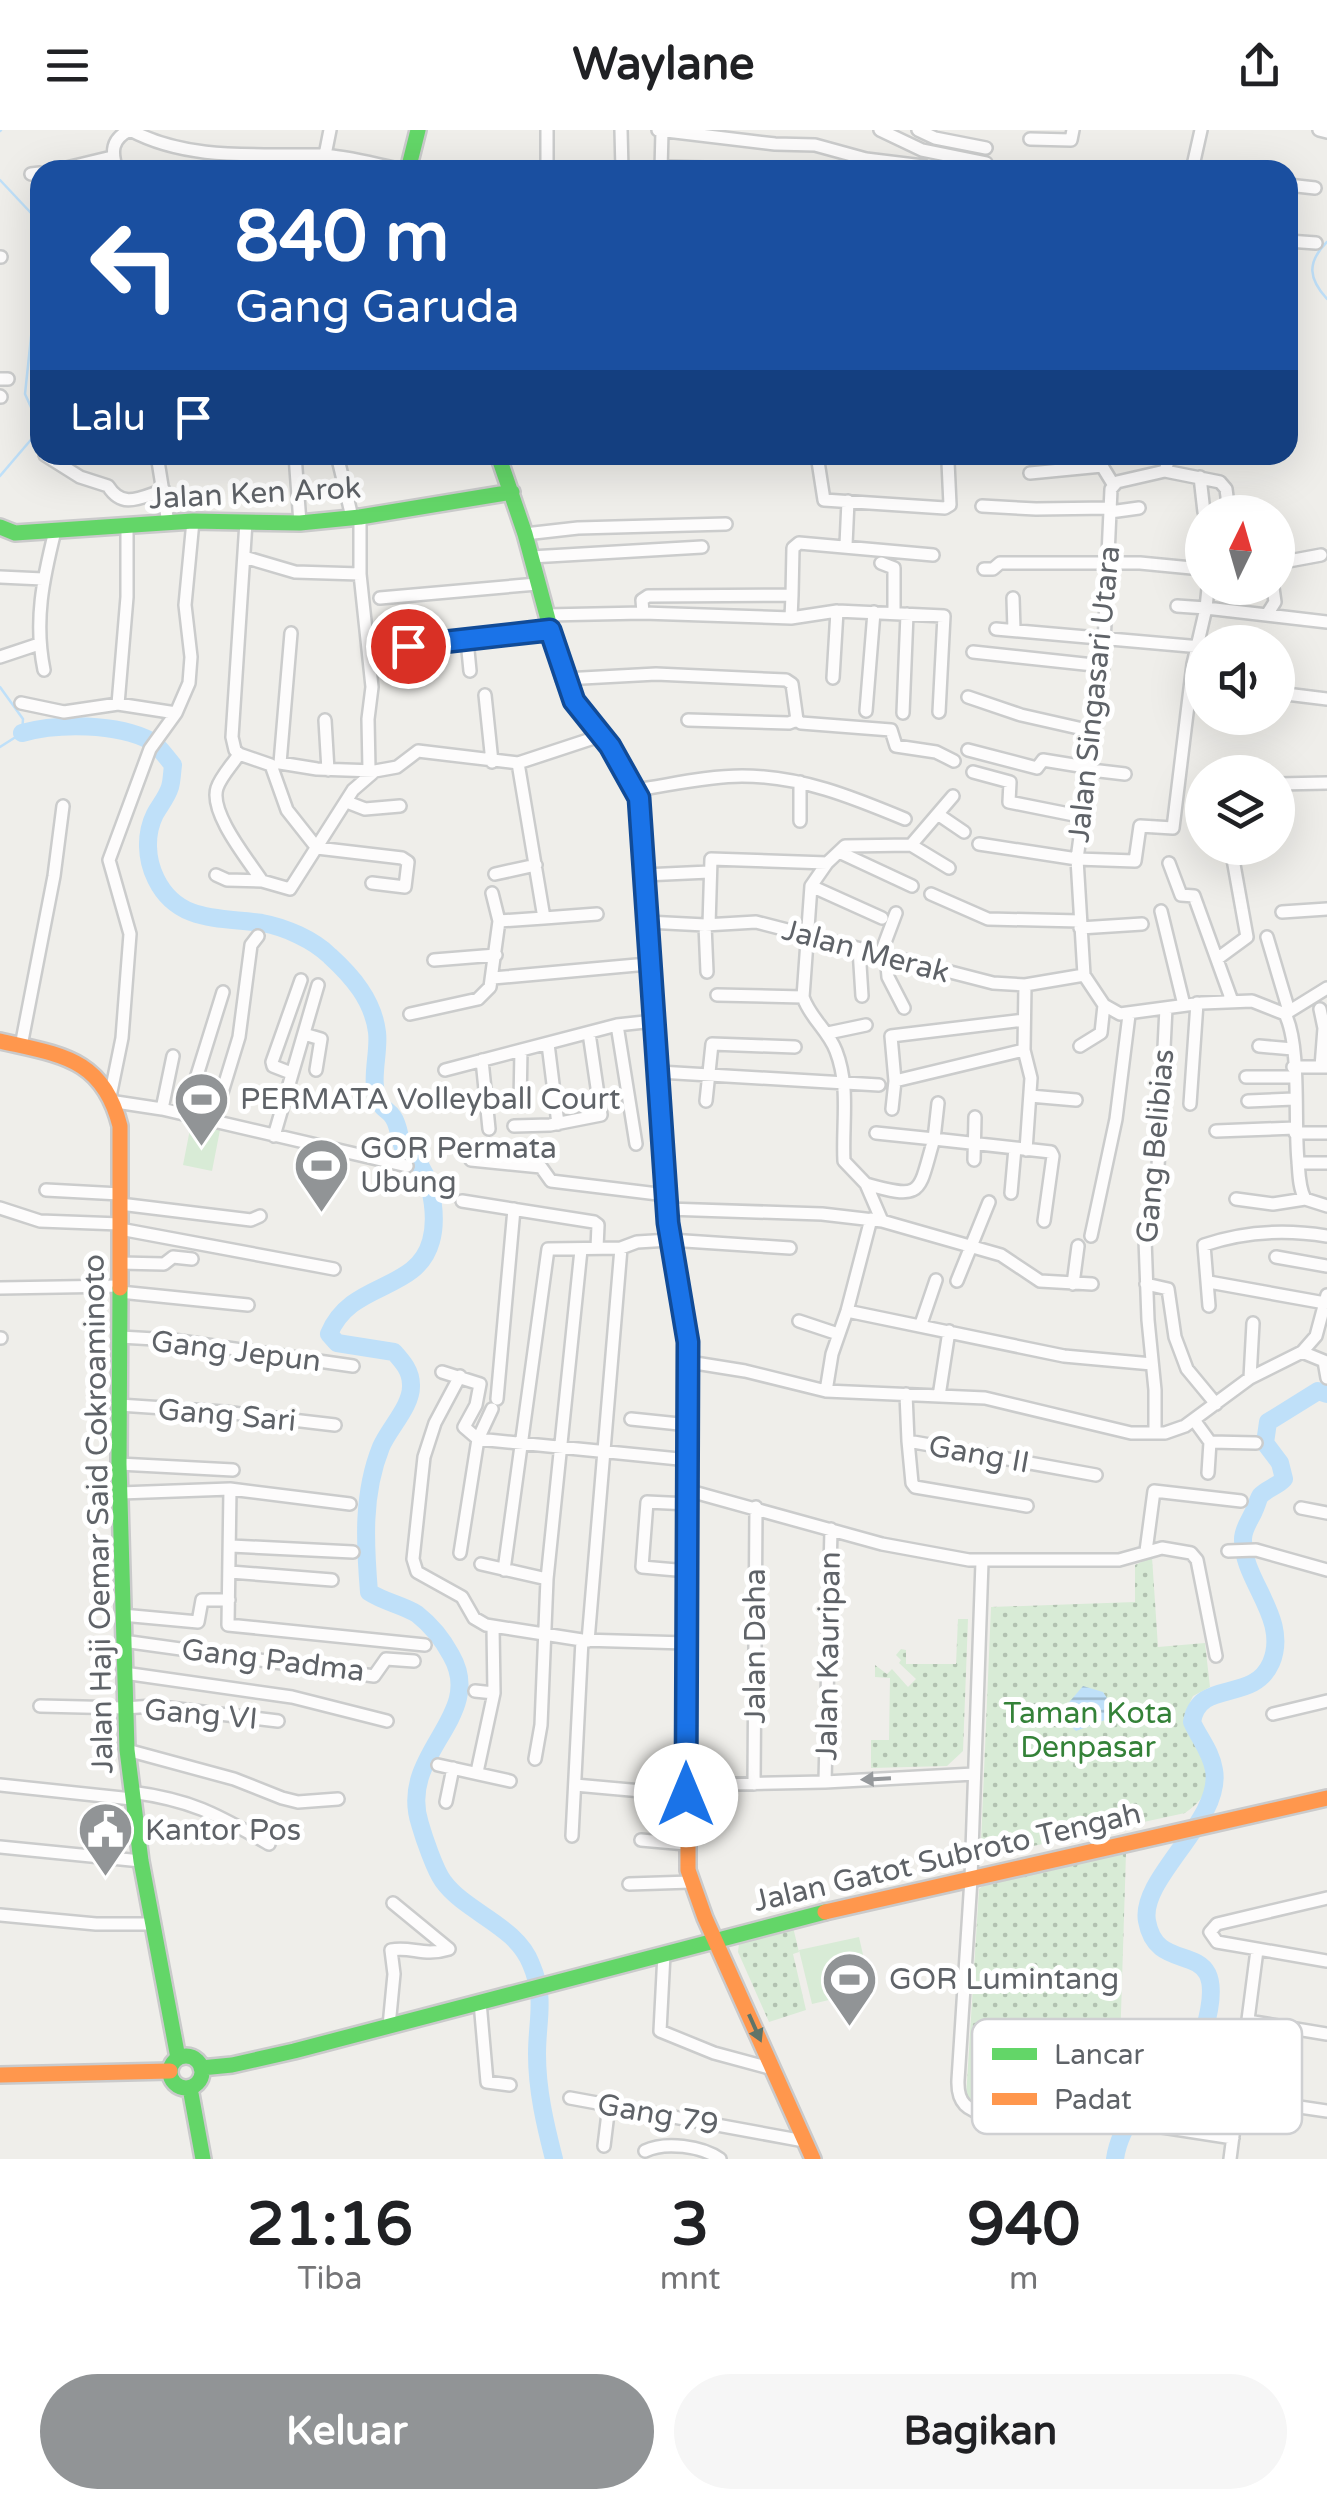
<!DOCTYPE html>
<html lang="id">
<head>
<meta charset="utf-8">
<style>
  body { margin:0; font-family:"Varela Round",sans-serif; background:#f6f6f6; color:#202124; height:100vh; display:flex; flex-direction:column; font-size:38px; white-space:nowrap }
  * { box-sizing:border-box; margin:0 }
  p { font-size:32px; color:#757577 }
  .icon { flex:none; width:55px; height:55px; fill:none; stroke:currentColor; stroke-width:2; stroke-linecap:round; stroke-linejoin:round }
  .map { position:relative; height:2029px; overflow:hidden }
  .details { display:flex; flex-direction:column; background:#fff; flex:1 }
  .details>* { flex:none }
  .guide { position:absolute; left:30px; top:30px; width:1268px; height:305px; border-radius:30px; box-shadow:0 10px 40px #0002; background:#1a4fa0; color:#fff; overflow:hidden }
  .needle { width:65px; rotate:5deg }
  .controls { position:absolute; left:1185px; top:365px; display:grid; gap:20px }
  .controls a { display:grid; place-items:center; width:110px; height:110px; border-radius:50%; background:#fff; box-shadow:0 10px 40px #0002; font-size:50px }
  .pin { position:absolute; display:grid; place-items:center; width:85px; height:85px; color:#fff; margin:-42px; border:5px solid #fff; border-radius:50%; box-shadow:0 2px 10px #0007 }
  .me { position:absolute; width:110px; margin:-55px; rotate:0deg; stroke-linejoin:round; filter:drop-shadow(0 0 8px #0008) }
  .turn { display:flex; align-items:center; gap:35px; height:210px; padding:0 40px; font-size:45px }
  .turn .icon { width:130px; height:130px; stroke-width:2.5 }
  .turn b { display:block; font-size:70px; line-height:85px }
  .then { display:flex; align-items:center; height:95px; padding:0 40px; background:#0003; gap:20px; font-size:38px }
  .eta { display:flex; justify-content:space-evenly; align-items:center; height:170px; text-align:center }
  .eta b { font-size:60px; font-weight:700; line-height:70px }
  .action { display:flex; gap:20px; margin-top:auto; padding:20px 40px }
  .action a { flex:1; height:115px; border-radius:60px; background:#919496; color:#fff; font-size:40px; font-weight:700; line-height:115px; text-align:center }
  .action a+a { background:#f6f6f6; color:#202124 }
  header { display:flex; justify-content:space-between; align-items:center; height:130px; padding:0 40px; background:#fff; font-size:45px; font-weight:700 }
  .map>svg:first-child { display:block }
  .grass { fill:url(#grass-dots) }
  .garden { fill:#d8ebd6 }
  .water { fill:url(#water-rules) }
  .lines { fill:none; stroke-linecap:round; stroke-linejoin:round }
  .stream { stroke:#bfe0f9; stroke-width:2.5 }
  .river { stroke:#bfe0f9; stroke-width:18 }
  .street-casing { stroke:#cbcccc; stroke-width:16 }
  .fast-casing { stroke:#cacacb; stroke-width:20 }
  .slow-casing { stroke:#cacacb; stroke-width:20 }
  .street { stroke:#fdfcfc; stroke-width:11 }
  .fast { stroke:#63d668; stroke-width:15 }
  .slow { stroke:#ff974d; stroke-width:15 }
  .oneway { fill:#96999c }
  .oneway2 { fill:#607468 }
  .route-casing { stroke:#114b97; stroke-width:25 }
  .route { stroke:#1a73e8; stroke-width:18 }
  .labels { text-anchor:middle; stroke-width:10; stroke-linejoin:round; paint-order:stroke }
  .street-label { font-size:30px; fill:#5f6368; stroke:#fff }
  .poi-label { font-size:30px; fill:#5f6368; stroke:#fff; text-anchor:start }
  .park-label { font-size:30px; fill:#348238; stroke:#fff }
  .key { fill:#fff; stroke:#cfd0d2; stroke-width:2.5 }
  .key-label { font-size:28px; fill:#5f6368 }
</style>
</head>
<body>
<header><svg class="icon" aria-label="menu" viewBox="0 0 24 24"><path d="M4 6h16M4 12h16M4 18h16"/></svg>Waylane<svg class="icon" aria-label="share" viewBox="0 0 24 24"><path d="M12 15V3M7 8l5-5 5 5M5 13v7h14v-7"/></svg></header>
<div class="map">
<svg width="1327" height="2029" viewBox="0 0 1327 2029">
  <defs>
    <pattern id="grass-dots" width="8" height="8" patternUnits="userSpaceOnUse" patternTransform="scale(2.5)"><rect width="8" height="8" fill="#d8ebd6"/><path d="M2 2h.1M6 6h.1" fill="none" stroke="#b2c2b1" stroke-width="1.8" stroke-linecap="round"/></pattern>
    <pattern id="water-rules" width="6" height="5" patternUnits="userSpaceOnUse" patternTransform="scale(2.5)"><rect width="6" height="5" fill="#bfe0f9"/><path d="M0 2.5h6" fill="none" stroke="#9eb9cd"/></pattern>
  </defs>
  <rect width="100%" height="100%" fill="#efeeea"/>
  <path class="grass" d="M1152,1427L1158,1517L1205,1513L1210,1557L1193,1566C1169,1609 1245,1641 1185,1683L992,1725L984,1721L981,1713L991,1477L1135,1472V1435Z
    M958,1489H968L963,1621L947,1636L871,1638V1610H889L890,1548L875,1547V1535L887,1544L892,1539L908,1557L916,1549L899,1533L901,1530L896,1525L901,1519L906,1520V1534H956Z
    M1126,1723L1118,1979L974,1974L966,1968L979,1759L985,1754Z
    M793,1797L799,1822L793,1824L806,1880L769,1892L738,1822L739,1813Z"/>
  <path class="garden" d="M191,994L220,1000L212,1041L183,1035Z
    M859,1807L871,1860L812,1874L799,1820Z"/>
  <path class="water" d="M1083,1556L1103,1562L1113,1577L1105,1590L1076,1601L1059,1584Z"/>
  <g class="lines">
    <path class="stream" d="M0,1L1,0
      M0,50L31,83L40,105
      M1327,112C1306,133 1309,149 1327,169
      M40,119L36,135L40,144
      M0,346L35,305V286L25,264L34,179L40,169
      M0,557L23,589L22,603L0,617"/>
    <path class="river" d="M22,603C58,593 117,593 151,611C159,616 166,627 173,635C172,642 172,650 170,657C167,667 160,675 155,684C145,704 146,729 156,749C178,794 222,787 262,793C285,797 314,810 330,826C352,846 373,870 377,902C380,925 367,956 382,976C385,980 390,982 393,987C400,997 399,1012 405,1022C409,1028 417,1031 421,1037C433,1056 437,1090 431,1111C417,1163 351,1150 329,1204L337,1213L394,1222C403,1232 411,1241 411,1255C412,1276 389,1298 381,1317C362,1364 365,1414 369,1462C384,1472 403,1475 417,1484C431,1495 443,1510 451,1525C487,1587 397,1623 420,1694C424,1708 435,1740 443,1751C466,1783 516,1795 531,1834C546,1869 537,1889 537,1924C537,1960 545,1994 554,2029
      M1115,2029C1117,2014 1126,1991 1138,1981C1148,1973 1160,1969 1170,1960C1186,1943 1198,1924 1204,1901C1234,1796 1158,1854 1147,1791C1139,1748 1223,1690 1214,1640C1211,1621 1199,1608 1192,1592C1199,1548 1253,1574 1271,1533C1290,1488 1242,1451 1243,1409C1243,1399 1250,1390 1254,1381C1255,1380 1259,1367 1260,1366C1266,1359 1278,1356 1284,1349L1280,1333L1265,1313L1268,1292L1318,1261L1327,1264"/>
    <defs>
      <path id="street" d="M130,0C188,31 255,24 320,25C348,26 377,35 404,40
        M547,0V40
        M621,0L622,40
        M658,0L775,14L815,15L866,29L923,36L929,40
        M880,0L922,20L986,33V40
        M918,0L935,8L986,18
        M1319,0L1327,2
        M1030,9L1071,10L1073,0
        M325,25L330,0
        M661,37L705,38
        M58,40L112,27
        M117,40C111,22 111,9 130,0
        M661,40L662,1
        M1192,40L1201,0
        M31,44L40,43
        M1288,55L1315,58
        M1288,111L1316,113
        M0,127H1
        M0,249H8
        M0,266L1,267
        M45,325L80,347L108,356C123,380 141,367 164,360
        M157,325L168,393
        M295,325L300,393
        M337,325L352,387
        M817,325L824,370L945,378L950,375L948,332
        M1170,325L1165,341L1117,352L1111,359L1103,536L1077,729L1084,845L1104,875L1120,884L1202,873L1252,871L1285,884C1301,915 1294,992 1298,1031C1299,1044 1299,1058 1305,1069
        M1165,341L1220,352L1226,359L1229,382
        M1030,343L1102,336L1113,354
        M1200,347L1204,382
        M982,376L1036,379L1110,378
        M1110,382L1139,378
        M360,387V444L372,557L368,589L369,639
        M525,404L578,398L726,394
        M846,415L848,371
        M244,427L295,442L360,444
        M531,427L702,417
        M881,433L894,438V483
        M1278,433L1321,425
        M984,439H993L1000,433H1140L1202,439
        M0,447L43,449
        M792,465L793,418L799,413L933,425
        M380,468L537,454
        M1013,468L1014,500
        M1177,476L1206,478L1208,458
        M643,483L642,470L648,466L792,465L791,488
        M1268,483L1275,472L1273,458
        M546,485L643,483L791,488L837,481L944,486L939,582
        M996,499L1201,517
        M291,503L280,633L317,639L375,641
        M467,510L470,541
        M407,516L550,500
        M973,522L1103,536
        M0,527L39,514
        M44,540C34,491 43,449 55,401
        M833,548L837,481
        M564,549L656,544L786,550L792,554L797,590
        M1278,563L1327,569
        M485,565L492,632
        M968,567L1021,585L1096,602
        M21,573L64,582L118,574L176,583
        M118,574L127,467V396
        M866,581L874,482
        M903,583L907,484
        M325,590L328,640
        M688,590L789,593L797,590L801,593L891,600L896,616L936,622L954,631
        M968,620L1037,638L1043,630L1092,638
        M239,624L271,635L287,680L317,718L402,728L408,732L405,757L372,753
        M239,624L235,620L232,607L246,392
        M239,624C233,634 221,646 217,658C209,683 249,731 262,751
        M1091,640L1125,644
        M973,642L1010,652L1009,672L1084,687
        M800,652V691
        M1278,654L1327,653
        M635,660C670,655 707,646 742,646C801,646 852,667 905,689
        M347,672L365,679L400,676
        M939,685L964,702
        M979,714L1077,729L1135,731L1140,696L1173,698L1193,534L1206,478L1327,492
        M911,715L949,738
        M839,722L912,756
        M1169,733L1181,765L1194,766L1232,871
        M495,744L536,735
        M216,745L227,750L262,751L290,759L353,660L375,641L397,637L418,621L518,633L600,606
        M644,745L709,742
        M811,756L882,788
        M931,764L988,789L1080,791
        M1161,781L1184,875
        M1282,782L1327,779
        M544,788L597,784
        M499,791L544,788L518,633
        M647,792L705,795L756,792L993,853L1025,855L1084,845
        M705,795L707,842
        M709,795L711,729L827,733
        M1080,798L1142,794
        M1267,807L1289,881
        M859,819L862,866
        M881,823L896,783
        M886,824L888,847L904,878
        M1217,829L1247,807L1231,718
        M434,830L496,825
        M493,848L648,834
        M1025,855L1024,920L1031,948L1026,1020
        M717,865L803,867
        M1320,879L1324,898L1321,937
        M410,884L478,869L490,857L499,791L492,763
        M1285,884L1327,858
        M617,895L636,1014
        M828,903L866,895
        M304,904L321,909L316,940
        M548,914L558,994
        M21,916L54,746L63,676
        M1080,916L1101,903L1104,875
        M1259,916L1293,919
        M482,930L489,999
        M1293,937H1327
        M445,940L617,895L654,891
        M659,942L879,955
        M291,943L273,936L272,932L301,850
        M1246,947H1294
        M895,951L1024,920
        M111,962L122,908L130,804L109,730L150,619L176,583L189,553L191,527L185,475L193,391
        M1030,966L1076,970
        M706,971L712,914L795,917
        M1248,971L1294,969
        M116,972L162,979L407,1036
        M520,973L521,920
        M1190,974L1197,873
        M162,979L173,926
        M892,979L895,951L891,906L1024,890
        M185,984L223,862
        M213,992L239,907L251,815L258,806
        M514,996L550,995L601,985L589,903
        M1216,1001L1295,998
        M876,1003L934,1009L938,973
        M1295,1003H1327
        M274,1006L318,855
        M471,1030L541,1037L551,1051L666,1065
        M974,1030L975,987
        M1298,1033H1327
        M866,1054C925,1071 918,1062 934,1009L1051,1022L1053,1026L1044,1091
        M46,1060L120,1064
        M1011,1063L1015,1018
        M1236,1069L1273,1074L1305,1069L1327,1076
        M462,1071L594,1092L598,1095L597,1118
        M120,1074L251,1090L260,1086
        M0,1078L40,1091L120,1094
        M667,1079L822,1084L882,1091L1001,1125L1040,1151L1092,1154
        M882,1091L866,1054L844,1031C842,994 850,957 836,921C828,900 810,888 803,867L811,756L827,733L845,716L911,715L953,666
        M120,1099L334,1139
        M1091,1106L1116,989L1129,885
        M1276,1127L1327,1136
        M120,1133L164,1134L173,1127L192,1129
        M957,1151L989,1072
        M1209,1152L1325,1173
        M1073,1154L1078,1116
        M1146,1154L1168,1159L1175,1207L1187,1239L1216,1274
        M0,1158L119,1156
        M120,1162L248,1175
        M1209,1176L1204,1115C1245,1101 1284,1099 1327,1106
        M847,1181L1064,1226L1152,1234
        M799,1191L838,1204
        M921,1194L936,1150
        M120,1207L173,1210L353,1236
        M0,1208H1
        M1302,1222L1324,1231L1327,1248
        M689,1232L745,1241L826,1261L985,1268L1131,1303H1165L1185,1296L1250,1248L1302,1222L1316,1206L1327,1165
        M442,1242L480,1254L476,1275L464,1297L478,1309L460,1423
        M460,1246L435,1293L424,1327L413,1429L417,1442L462,1467L474,1488L486,1495L582,1510L686,1513
        M1250,1248L1253,1193
        M826,1261L832,1224L847,1181L871,1089
        M906,1264L908,1311L1096,1345
        M939,1266L949,1201
        M497,1269L514,1079
        M119,1275L224,1282L335,1295
        M492,1279L478,1309L689,1330
        M631,1289L689,1295
        M1194,1290L1210,1312L1256,1313
        M1155,1303V1260L1148,1190L1145,1109L1158,1037L1166,878
        M908,1311L912,1353L915,1357L1027,1376
        M119,1334L233,1340
        M1208,1343L1210,1312
        M230,1359L228,1495L425,1515
        M690,1361L882,1414L969,1430H1119L1162,1418L1191,1423L1197,1430L1216,1526
        M120,1363L230,1359L350,1374
        M1301,1378L1327,1383
        M231,1416L353,1422
        M1146,1421L1154,1361L1241,1371
        M1228,1421L1256,1420L1327,1440
        M982,1432L971,1749L958,1950C957,1973 967,1981 989,1985L1117,1990L1233,2008
        M481,1434L547,1449
        M504,1440L548,1119L621,1118L637,1112L670,1110L790,1118
        M688,1441L642,1437L647,1372L689,1374
        M230,1442L332,1450
        M122,1485L198,1492L202,1470H229
        M123,1511L374,1546L386,1529L414,1531
        M588,1511L621,1118
        M124,1543L292,1567L387,1591
        M475,1561L494,1563
        M40,1576L125,1578L153,1576L278,1591
        M1273,1584L1327,1571
        M127,1620L234,1649L282,1668L298,1672L338,1669
        M535,1629L541,1595L547,1449L581,1120
        M438,1635L510,1651
        M477,1642L494,1563L493,1497
        M825,1652L831,1399
        M754,1654L756,1377
        M0,1655L132,1669
        M575,1655L686,1665
        M686,1655L825,1652L974,1644
        M131,1662C192,1670 216,1684 269,1714
        M446,1672L453,1638
        M572,1706L582,1510
        M641,1710L686,1714
        M0,1717L141,1731
        M629,1754L691,1752
        M1327,1768L1217,1794L1210,1802L1217,1812L1327,1831
        M0,1785L96,1794H153
        M664,1824L660,1901L714,1923L773,1939
        M480,1872L487,1952L510,1955
        M1248,1891L1327,1904
        M389,1896L394,1844L391,1820C412,1816 423,1827 449,1819L393,1773
        M570,1968L804,2011
        M1238,1968L1327,1981
        M604,2016L609,1975
        M645,2021C665,2011 702,2016 720,2029
        M1230,2029L1257,1820"/>
      <path id="fast" d="M408,40L418,0
        M498,325L525,404L564,549L582,584L610,616L630,650L641,680L648,834L659,942L668,1093L688,1212V1630
        M0,397L15,403L193,391L300,393L360,387L512,362
        M120,1158L119,1334L127,1620L141,1731L178,1928
        M170 1942a16 16 0 1 1 32 0a16 16 0 1 1-32 0Z
        M201,1938L232,1935L294,1921L825,1782
        M190,1958L203,2029"/>
      <path id="slow" d="M0,911C61,925 103,928 120,996V1158
        M688,1630V1740L705,1788L813,2029
        M825,1782L1327,1668
        M0,1945L170,1941"/>
    </defs>
    <use href="#street" class="street-casing"/>
    <use href="#fast" class="fast-casing"/>
    <use href="#slow" class="slow-casing"/>
    <use href="#street" class="street"/>
    <use href="#fast" class="fast"/>
    <use href="#slow" class="slow"/>
  </g>
  <defs><path id="oneway-solid" d="M-6-.8H1V-3.2L6.5 0L1 3.2V.8H-6Z" transform="scale(2.5)"/></defs>
  <use class="oneway" href="#oneway-solid" transform="translate(876 1649) rotate(177)"/>
  <use class="oneway2" href="#oneway-solid" transform="translate(755 1898) rotate(66)"/>
  <g class="lines">
    <defs>
      <path id="route" d="M408,516L550,500L574,571L610,616L639,668L668,1093L688,1212L686,1665"/>
    </defs>
    <use href="#route" class="route-casing"/>
    <use href="#route" class="route"/>
  </g>
  <defs>
    <symbol id="stadium-pin" viewBox="-11 -11 22 30"><path d="M0 17L-7.5 6A9.5 9.5 0 1 1 7.5 6Z" fill="#919496" stroke="#fff"/><path d="M0-5a6.5 5 0 1 0 0 10a6.5 5 0 1 0 0-10ZM-3.5-1.8h7v3.6h-7Z" fill="#fff"/></symbol>
    <symbol id="civic-pin" viewBox="-11 -11 22 30"><path d="M0 17L-7.5 6A9.5 9.5 0 1 1 7.5 6Z" fill="#919496" stroke="#fff"/><path d="M-.6-6.5H3V-4.5H.6V-3L4-1V1h2V6H-6V1h2V-1L-.6-3ZM-1.2 2.5V6h2.4V2.5Z" fill="#fff"/></symbol>
  </defs>
  <g fill-rule="evenodd">
    <use href="#stadium-pin" x="170" y="938" width="63" height="86"/>
    <use href="#stadium-pin" x="290" y="1004" width="63" height="86"/>
    <use href="#civic-pin" x="74" y="1668" width="63" height="86"/>
    <use href="#stadium-pin" x="818" y="1818" width="63" height="86"/>
  </g>
  <g class="labels">
    <g class="street-label">
      <text transform="translate(255 363) rotate(-3)" y="10">Jalan Ken Arok</text>
      <text transform="translate(1094 564) rotate(-84)" y="10">Jalan Singasari Utara</text>
      <text transform="translate(866 821) rotate(15)" y="10">Jalan Merak</text>
      <text transform="translate(1155 1016) rotate(-85)" y="10">Gang Belibias</text>
      <text transform="translate(236 1221) rotate(7)" y="10">Gang Jepun</text>
      <text transform="translate(227 1285) rotate(5)" y="10">Gang Sari</text>
      <text transform="translate(979 1324) rotate(10)" y="10">Gang II</text>
      <text transform="translate(98 1384) rotate(-91)" y="10">Jalan Haji Oemar Said Cokroaminoto</text>
      <text transform="translate(755 1516) rotate(-90)" y="10">Jalan Daha</text>
      <text transform="translate(828 1526) rotate(-89)" y="10">Jalan Kauripan</text>
      <text transform="translate(273 1530) rotate(7)" y="10">Gang Padma</text>
      <text transform="translate(201 1584) rotate(5)" y="10">Gang VI</text>
      <text transform="translate(947 1727) rotate(-13)" y="10">Jalan Gatot Subroto Tengah</text>
      <text transform="translate(658 1984) rotate(10)" y="10">Gang 79</text>
    </g>
    <g class="poi-label">
      <text x="240" y="979">PERMATA Volleyball Court</text>
      <text x="360" y="1028">GOR Permata<tspan x="360" dy="34">Ubung</tspan></text>
      <text x="145" y="1710">Kantor Pos</text>
      <text x="889" y="1859">GOR Lumintang</text>
    </g>
    <g class="park-label">
      <text x="1088" y="1593">Taman Kota<tspan x="1088" dy="34">Denpasar</tspan></text>
    </g>
  </g>
  <rect x="972" y="1889" width="330" height="115" rx="15" class="key"/>
  <rect x="992" y="1918" width="45" height="12" fill="#63d668"/>
  <rect x="992" y="1963" width="45" height="12" fill="#ff974d"/>
  <g class="key-label">
    <text x="1054" y="1934">Lancar</text>
    <text x="1054" y="1979">Padat</text>
  </g>
</svg>
<div class="controls">
<a><svg class="needle" viewBox="-14 -14 28 28"><path d="M0-13l5 13h-10z" fill="#e53935"/><path d="M0 13l5-13h-10z" fill="#757577"/></svg></a>
<a><svg class="icon" aria-label="sound" viewBox="0 0 24 24"><path d="M4 9h4l5-4v14l-5-4H4zM17 9q2 3 0 6"/></svg></a>
<a><svg class="icon" aria-label="layers" viewBox="0 0 24 24"><path d="M12 4l9 5-9 5-9-5zM3 14l9 5 9-5"/></svg></a>
</div>
<div class="pin" style="left:408px;top:516px;background:#d93025"><svg class="icon" aria-label="arrive" viewBox="0 0 24 24"><path d="M6 21V4h12l-3 4 3 4H6"/></svg></div>
<svg class="me" style="left:686px;top:1665px" viewBox="-20 -20 40 40"><circle r="19" fill="#fff"/><path d="M0-13L10 11 0 6-10 11z" fill="#1a73e8"/></svg>
<div class="guide">
<div class="turn"><svg class="icon" aria-label="left" viewBox="0 0 24 24"><path d="M17 20v-9H6M10 6l-5 5 5 5"/></svg><div><b>840 m</b>Gang Garuda</div></div>
<div class="then">Lalu<svg class="icon" aria-label="arrive" viewBox="0 0 24 24"><path d="M6 21V4h12l-3 4 3 4H6"/></svg></div>
</div>
</div>
<section class="details">
<div class="eta">
<div><b>21:16</b><p>Tiba</p></div>
<div><b>3</b><p>mnt</p></div>
<div><b>940</b><p>m</p></div>
</div>
<div class="action"><a>Keluar</a><a>Bagikan</a></div>
</section>
</body>
</html>
